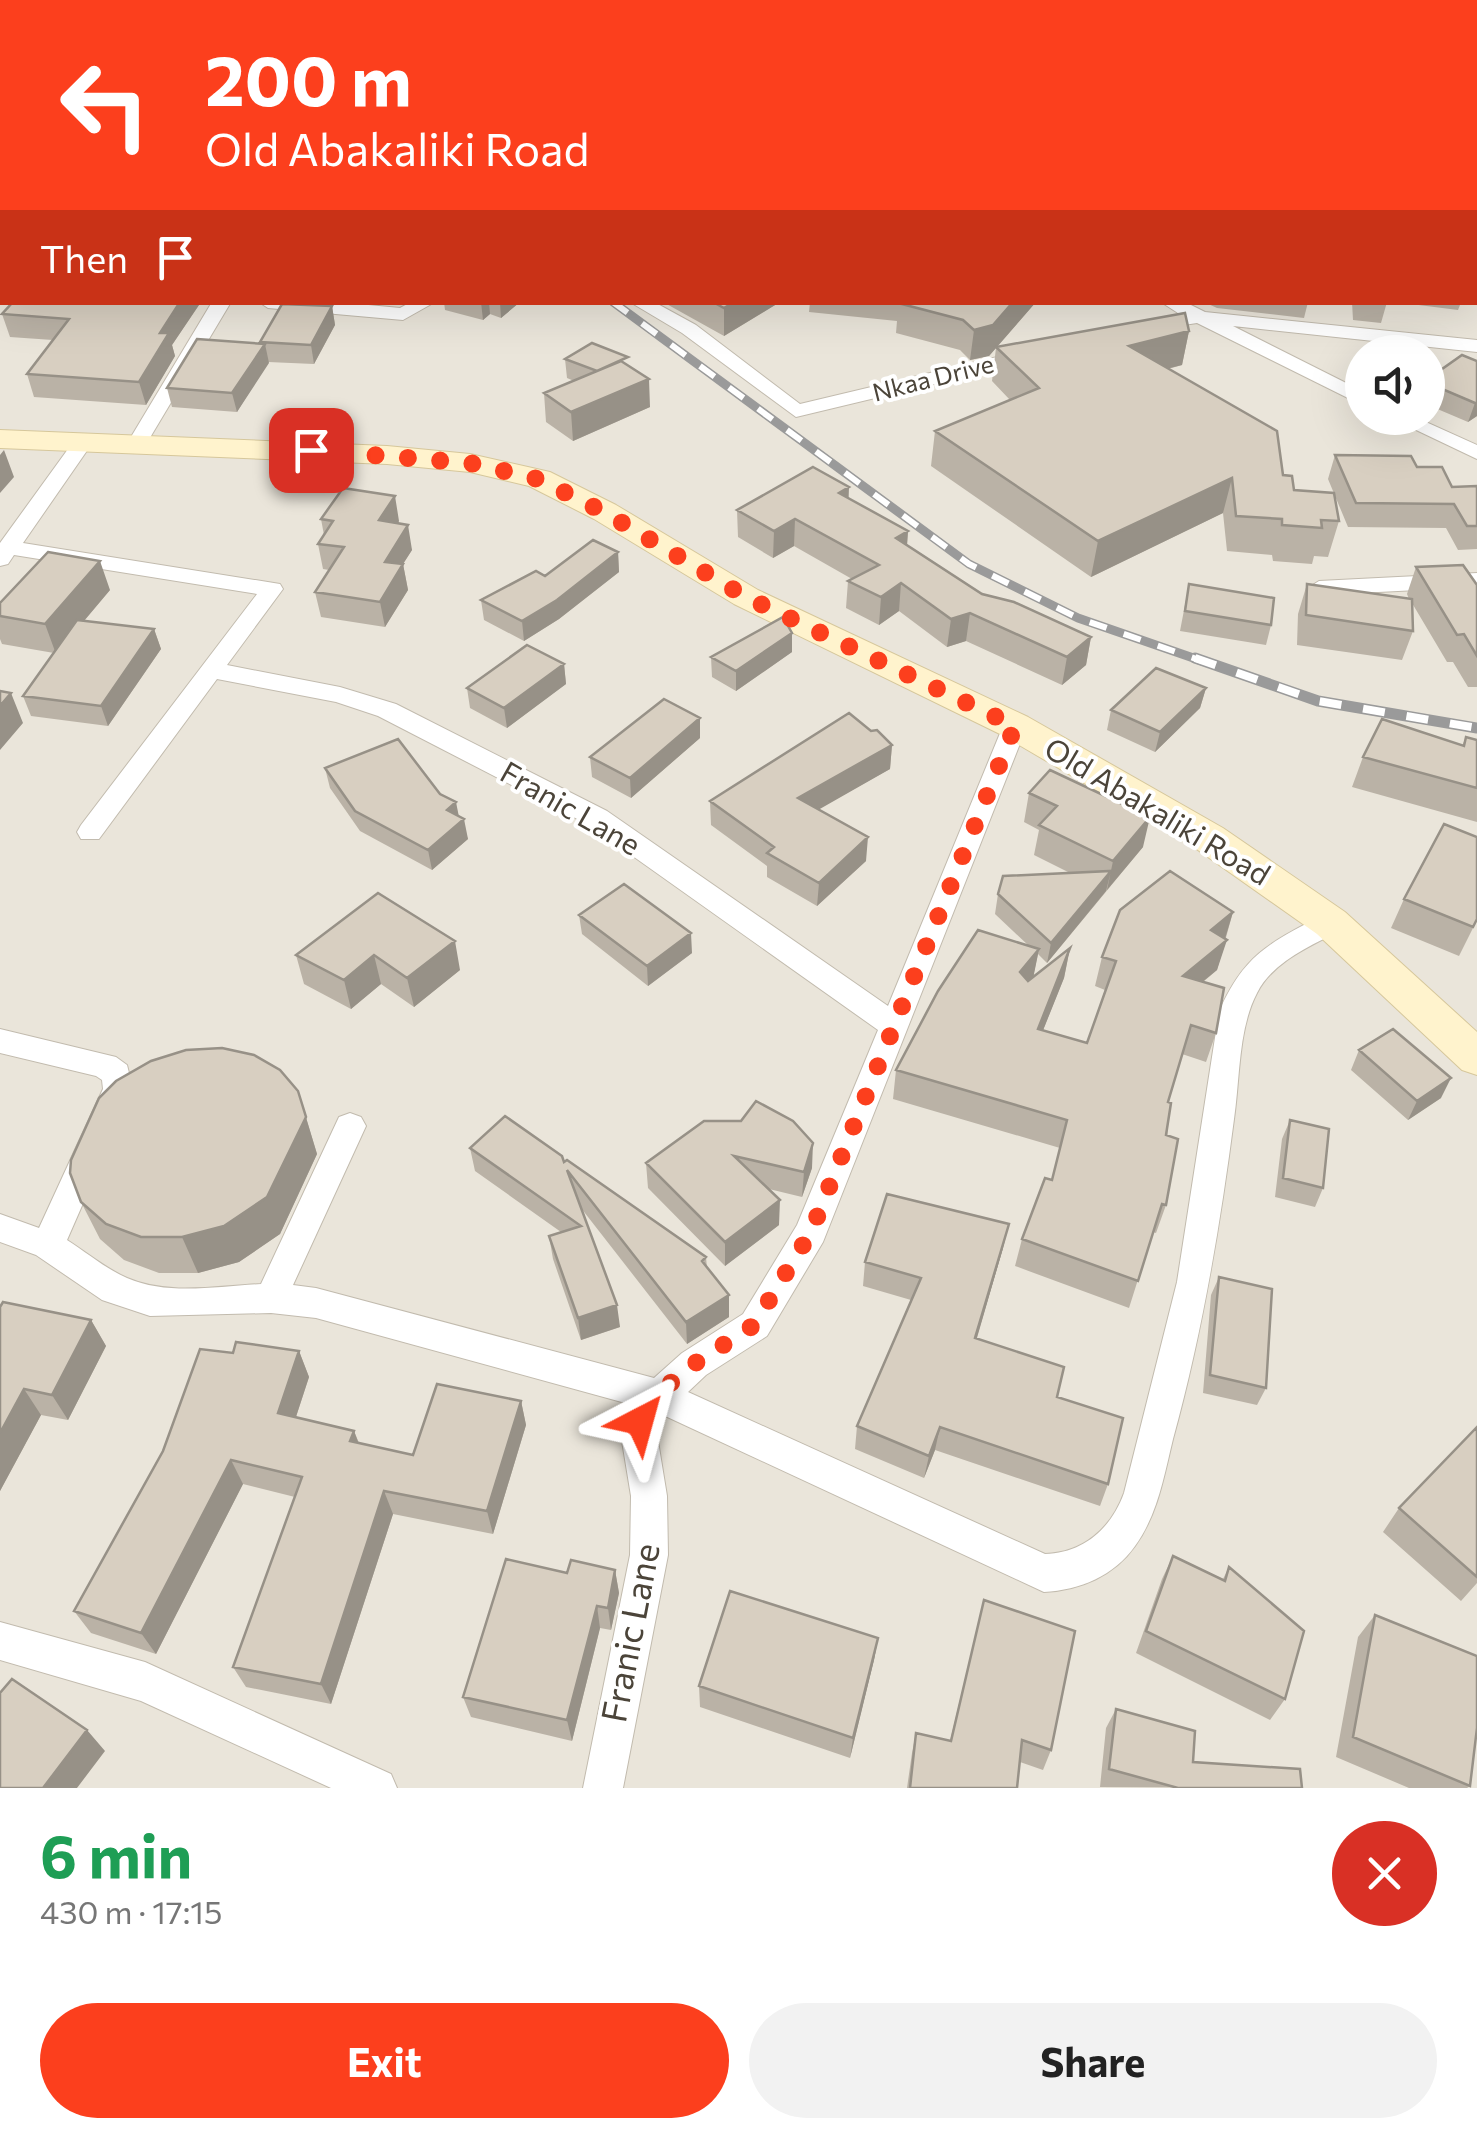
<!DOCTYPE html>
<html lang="en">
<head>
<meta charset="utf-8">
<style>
  body { margin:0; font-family:Commissioner,sans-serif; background:#f2f2f2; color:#222; height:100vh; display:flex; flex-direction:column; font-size:38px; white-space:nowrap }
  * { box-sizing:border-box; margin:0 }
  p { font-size:32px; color:#767676 }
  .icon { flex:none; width:55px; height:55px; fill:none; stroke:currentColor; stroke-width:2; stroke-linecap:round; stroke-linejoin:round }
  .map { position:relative; height:1788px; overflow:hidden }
  .drawer { display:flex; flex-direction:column; background:#fff; flex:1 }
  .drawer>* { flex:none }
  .hud { position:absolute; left:0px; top:0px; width:1478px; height:305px; box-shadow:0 10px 40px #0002; background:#fc3f1d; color:#fff; overflow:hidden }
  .controls { position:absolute; left:1345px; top:335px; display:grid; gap:20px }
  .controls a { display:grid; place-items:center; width:100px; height:100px; border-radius:50%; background:#fff; box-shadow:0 10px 40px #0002; font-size:50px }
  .pin { position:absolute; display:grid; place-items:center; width:85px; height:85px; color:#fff; margin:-42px; border-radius:20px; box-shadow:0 5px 15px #0006 }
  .me { position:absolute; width:110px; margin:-55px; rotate:39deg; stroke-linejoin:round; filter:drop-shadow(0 0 8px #0008) }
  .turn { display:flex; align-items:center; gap:35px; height:210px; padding:0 40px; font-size:45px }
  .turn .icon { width:130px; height:130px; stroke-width:2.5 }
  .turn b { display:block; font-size:70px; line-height:85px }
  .then { display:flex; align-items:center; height:95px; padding:0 40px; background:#0003; gap:20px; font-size:38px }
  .round { display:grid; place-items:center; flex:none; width:105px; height:105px; border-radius:52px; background:#f2f2f2 }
  .overview { display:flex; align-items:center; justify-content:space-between; height:170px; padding:0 40px }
  h1 { font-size:60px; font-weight:700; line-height:75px; color:#1e9e55 }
  .action { display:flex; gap:20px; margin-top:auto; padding:20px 40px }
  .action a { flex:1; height:115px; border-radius:60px; background:#fc3f1d; color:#fff; font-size:40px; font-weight:700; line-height:115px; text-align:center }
  .action a+a { background:#f2f2f2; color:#222 }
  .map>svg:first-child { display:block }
  .residential { fill:#eae5da; fill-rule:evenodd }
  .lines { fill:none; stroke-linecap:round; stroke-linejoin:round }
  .service-casing { stroke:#c2bbae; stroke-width:16 }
  .minor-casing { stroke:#c2bbae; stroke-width:2 }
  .secondary-casing { stroke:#d6c79b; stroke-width:2 }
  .trunk-casing { stroke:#e0a43c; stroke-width:2 }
  .service { stroke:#fff; stroke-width:14 }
  .minor { fill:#fff; fill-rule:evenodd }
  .secondary { fill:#fff3cd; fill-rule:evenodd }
  .trunk { fill:#ffd985; fill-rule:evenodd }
  .rail-far1-casing { stroke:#9a9a9a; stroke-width:9 }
  .rail-casing { stroke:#9a9a9a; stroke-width:11 }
  .rail-far1 { stroke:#fff; stroke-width:6; stroke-dasharray:18; stroke-linecap:butt }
  .rail { stroke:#fff; stroke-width:8; stroke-dasharray:22; stroke-linecap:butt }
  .wall { fill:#bab2a6 }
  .shaded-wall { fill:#979187 }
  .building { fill:#d8cfc1; stroke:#979187; stroke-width:2.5 }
  .route { stroke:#fc3f1d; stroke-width:18; stroke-dasharray:0 32.4 }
  .labels { text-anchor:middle; stroke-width:8; stroke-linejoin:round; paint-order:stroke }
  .far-street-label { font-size:25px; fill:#4b4439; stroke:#fff }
  .street-label { font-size:30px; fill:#4b4439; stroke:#fff }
  .near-street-label { font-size:35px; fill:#4b4439; stroke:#fff }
</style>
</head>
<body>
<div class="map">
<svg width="1477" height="1788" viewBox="0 0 1477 1788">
  <rect width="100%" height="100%" fill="#f6f3ec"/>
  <path class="residential" d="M0,0H1477V1788H0ZM2,2H1475V302H2ZM1362,352H1428V418H1362Z"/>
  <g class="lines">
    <defs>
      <path id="service" d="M458,0L465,2"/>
      <path id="minor" d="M507,0H527L528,2H509Z
        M802,0H816L817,2H803Z
        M1475,66H1477V76H1475Z
        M1475,142L1477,143V153L1475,152Z
        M0,161L2,162V172L0,171Z
        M0,275H2V285H0Z
        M212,302H231L145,446H131L128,442Z
        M259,302H337L400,308L411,302H435L403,320L268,308Z
        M630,302H654L696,325L800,404L1031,349L1041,355L1038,359L796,417L682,333Z
        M1161,302H1185L1205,312L1477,340V352L1233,326L1362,391V405L1197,323L1144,331V323L1181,315Z
        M1391,418H1417L1477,445V459Z
        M83,436L93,442L23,543L280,584L283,589L227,665L340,687L396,704L607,811L888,1006L1003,726L1015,718L1024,720L1027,726L823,1242L767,1336L706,1375L688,1392L1045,1554C1083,1553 1111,1529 1124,1493L1177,1282L1219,1012C1243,956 1269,943 1321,916L1331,913L1341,916L1345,923L1341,930C1311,946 1273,961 1257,993C1238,1029 1240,1079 1234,1119C1220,1227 1202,1334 1173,1439C1164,1476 1158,1514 1135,1546C1114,1576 1080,1590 1044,1592L663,1415L657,1435L667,1496L668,1555L623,1788H583L630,1555L631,1496L621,1435L629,1404L316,1318L271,1313L150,1316L102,1300L36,1255L0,1242V1214L39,1228L103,1089L102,1080L96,1076L0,1053V1029L116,1057L127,1065L133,1089L67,1240C86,1252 106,1269 127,1278C168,1296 218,1286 261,1284L339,1117L350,1113L361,1117L366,1126L293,1285L316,1288L654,1378L682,1353L743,1314L797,1225L878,1030L589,825L378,716L336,702L217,679L99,839H81L77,832L81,825L257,594L14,555L8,564L0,566V543L76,438Z
        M1477,573V587L1319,595L1308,588L1319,581Z
        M0,1622L145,1662L391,1774L397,1788H331L141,1701L0,1660Z"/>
      <path id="secondary" d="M1185,0H1205V2H1185Z
        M0,430L387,446L470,454L550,472L616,505L758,590L1028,717L1223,828L1345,912L1477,1032V1075L1462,1070L1317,934L1195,848L1002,735L734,604L594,519L529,486L470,472L387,464L0,448Z"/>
      <path id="trunk" d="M127,0H172L173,2H129Z
        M290,0H341L342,2H292Z
        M1475,96H1477V112H1475Z"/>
    </defs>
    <use href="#service" class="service-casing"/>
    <use href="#minor" class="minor-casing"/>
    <use href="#secondary" class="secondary-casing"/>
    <use href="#trunk" class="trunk-casing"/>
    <use href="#service" class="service"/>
    <use href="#minor" class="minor"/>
    <use href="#secondary" class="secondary"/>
    <use href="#trunk" class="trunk"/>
    <defs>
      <path id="rail-far1" d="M613,302L969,564L1078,618L1202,661"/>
      <path id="rail" d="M1195,658L1318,701L1477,728"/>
    </defs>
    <use href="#rail-far1" class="rail-far1-casing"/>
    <use href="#rail" class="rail-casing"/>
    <use href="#rail-far1" class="rail-far1"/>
    <use href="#rail" class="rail"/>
  </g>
  <path class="wall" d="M879,0H943V2H880Z
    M1066,0H1175V2H1067Z
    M1253,0H1413L1412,2H1255Z
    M1455,0H1477V31H1475V2H1456Z
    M13,302H201L172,345L175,356L146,405L34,397L27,374L53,340L10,337L2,314Z
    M444,302H520L501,318L490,314L483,320L445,310Z
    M663,302H780L724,336Z
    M810,302H1036L997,347L1189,331L1182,365L1168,369L1283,475L1294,490L1339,521L1328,557L1314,556L1312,564L1273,561L1272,555L1227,551L1223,513L1091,577L931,466L935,431L1010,400L992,381L996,348L989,356L970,360L960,350L896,333L897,321L809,312Z
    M1204,302H1308L1304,318L1217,308Z
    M1352,302H1387L1381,323L1353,320Z
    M1395,302H1475L1460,305L1458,310Z
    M332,306L335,325L314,364L268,362L237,412L172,407L167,388L260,344V342Z
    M565,359L629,366L650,407L573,441L546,422L544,393L574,381L567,378Z
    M1477,361V416L1468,422L1428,405V379Z
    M1335,455L1417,467L1452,487L1477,486V549L1458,550L1446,528L1348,527L1328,479Z
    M848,498L908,531L907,546L982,594L1091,637L1086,665L1062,685L966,641L947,647L899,611L879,625L846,608L848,581L852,579L794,546L773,558L738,537L737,510Z
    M321,519L399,521L398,523L412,550L403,564L408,590L385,627L321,617L315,592L329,570L323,569L318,544L324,535Z
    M618,552L619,572L559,619L524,641L484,620L481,600L545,576Z
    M1416,567L1477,585V687H1468L1453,662H1447L1412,603L1413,631L1402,660L1297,645L1298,614L1307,584L1409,599L1407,594Z
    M1189,584L1271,625L1266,645L1180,631Z
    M110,590L84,621L154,629L161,649L108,726L31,716L23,696L54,653L2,644L0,639V603Z
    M792,633V652L736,691L712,677L711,657Z
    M564,664L566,684L507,728L470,708L467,688Z
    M1206,688L1200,708L1155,752L1107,730L1111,710Z
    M871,731L892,745L890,769L818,809L866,861L817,906L767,877V866L711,825L710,801Z
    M1466,737L1477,740V822L1352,787L1363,757L1462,746Z
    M700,738L631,798L592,777L590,757Z
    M325,768L440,794L458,816L468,839L432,870L360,831L330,788Z
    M1029,793L1143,847L1047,963L1038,954L1033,977L1070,948L1064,978L1043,1030L1087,1043L1105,990L1095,986L1102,957L1233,912L1217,970L1203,982L1216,1033L1206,1062L1182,1054L1168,1102L1166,1205L1156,1233L1153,1232L1129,1308L1015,1266L1022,1239L1052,1180L1060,1148L893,1099L896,1070L1029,946L995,914L998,894L1070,873L1034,855L1039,830L1024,822Z
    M378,893L460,970L414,1007L381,984L351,1009L304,984L296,955Z
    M1404,899L1477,920L1459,956L1391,928Z
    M579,915L692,953L648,986L582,934Z
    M1359,1050L1441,1098L1408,1120L1351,1070Z
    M298,1091L317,1154L280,1234L239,1262L198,1273H159L124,1260L100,1239L81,1202Z
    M1290,1120L1323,1188L1315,1207L1275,1197L1282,1139Z
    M704,1121L812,1168L802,1197L769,1189L779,1225L725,1266L648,1188L646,1163Z
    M470,1148L564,1162L706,1257L707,1268L729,1295V1317L687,1344L581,1208L620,1327L581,1340L553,1259L549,1236L561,1232L475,1171Z
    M1003,1248L977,1338L1057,1397L1108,1484L1100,1506L935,1450L924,1478L855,1449L857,1426L911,1300L863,1286L865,1262Z
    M1219,1277L1266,1388L1257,1405L1203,1393L1211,1295Z
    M0,1307L91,1320L106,1346L68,1420L41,1415L0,1491Z
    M299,1351L309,1377L296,1417L354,1431L359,1443L413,1455L521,1401L526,1425L493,1534L393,1514L331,1704L246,1687L233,1667L295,1497L243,1484L156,1654L91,1633L74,1611L233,1353Z
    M1477,1427V1583L1461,1601L1383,1532L1399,1508Z
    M1173,1556L1223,1579L1229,1567L1285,1699L1270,1720L1136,1653L1162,1579Z
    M615,1570L619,1593L611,1630L600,1628L572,1741L471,1717L463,1697L567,1573Z
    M984,1600L1051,1750L1043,1770L1020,1762L1017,1788H907L912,1753L916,1733L950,1741Z
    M1375,1615L1470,1786L1467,1788H1409L1336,1757L1358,1637Z
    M878,1638L874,1660L850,1758L700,1707L699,1686Z
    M1116,1709L1193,1762L1302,1788L1100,1787L1106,1728Z"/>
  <path class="shaded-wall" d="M2,228V269L0,271V237Z
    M1475,281H1477V297L1475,303L1460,305L1461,302H1475Z
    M180,302H201L172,345L175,356L146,405L139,382L160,333Z
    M481,302H489L490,314L483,320Z
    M500,302H520L501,318Z
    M734,302H780L724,336V308Z
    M1013,302H1036L989,356L970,360L974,330Z
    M332,306L335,325L314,364L311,345Z
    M1189,331L1182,365L1122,380L1129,346Z
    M265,344L269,363L237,412L232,393Z
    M649,379L650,407L573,441L571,412Z
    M1477,402V416L1468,422L1475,403Z
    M4,450L14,477L0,493V455Z
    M1232,478L1223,513L1091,577L1098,541Z
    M849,487L848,515L839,493Z
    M395,496L399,521L383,545L379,520Z
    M795,519L794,546L773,558L774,531Z
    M408,525L412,550L403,564L408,590L385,627L380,602L385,562Z
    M908,531L906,558L896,538Z
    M618,552L619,572L559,619L524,641L522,621Z
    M100,561L110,590L56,654L45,624Z
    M901,583L899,611L879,625L881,597Z
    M970,613L966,641L947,647L951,619Z
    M154,629L161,649L108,726L101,706Z
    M792,633V652L736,691V671Z
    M1091,637L1086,665L1062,685L1067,657Z
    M564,664L566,684L507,728L504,708Z
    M1206,688L1200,708L1155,752L1160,732Z
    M11,693L23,723L0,750V706Z
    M700,718V738L631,798L630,778Z
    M892,745L890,769L797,822L798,798Z
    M456,802L460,822L447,810Z
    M1150,817L1143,847L1107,890L1113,861Z
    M464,819L468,839L432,870L428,850Z
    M868,837L866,861L817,906L819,883Z
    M1111,871L1106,891L1047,963L1051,943Z
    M1233,912L1224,942L1211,930Z
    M691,933L692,953L648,986L647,966Z
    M1227,940L1217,970L1174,1005L1183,976Z
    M455,941L460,970L414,1007L407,978Z
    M1070,948L1064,978L1032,1058L1038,1029Z
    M1039,949L1033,979L1014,1002L1020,972Z
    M374,955L381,984L351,1009L344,980Z
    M1451,1078L1441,1098L1408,1120L1417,1101Z
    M298,1091L317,1154L280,1234L239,1262L198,1273L182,1237Z
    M813,1143L812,1168L802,1197L804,1172Z
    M780,1200L779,1225L725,1266V1242Z
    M1009,1224L1003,1248L970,1361L975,1338Z
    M729,1295V1317L687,1344L686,1322Z
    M617,1305L620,1327L581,1340L578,1318Z
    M91,1320L106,1346L68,1420L52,1395Z
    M299,1351L309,1377L289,1438L278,1413Z
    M24,1389L41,1415L0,1491V1433Z
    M521,1401L526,1425L493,1534L487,1511Z
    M940,1427L935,1450L924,1478L929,1456Z
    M354,1431L363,1455L350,1441Z
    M231,1460L243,1484L156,1654L141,1633Z
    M384,1491L393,1514L331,1704L321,1684Z
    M615,1570L619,1593L611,1630L608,1608Z
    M597,1606L600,1628L572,1741L567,1720Z
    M878,1638L874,1660L850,1758L853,1738Z
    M87,1730L105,1751L77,1788H43Z"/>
  <path class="building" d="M1109,0H1168L1169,2H1110Z
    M1343,0H1409L1410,2H1377Z
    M1470,0H1477V13L1475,9V2H1471Z
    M0,206H2V228L0,237Z
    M1475,215H1477V281H1475Z
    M13,302H180L160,333H169L139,382L27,374L69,319L2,314Z
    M713,302H734L724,308Z
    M1013,302L993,325L974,330L963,320L898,303Z
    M282,304L332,306L311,345L260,342Z
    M1185,313L1189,331L1129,346L1277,431L1283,475L1292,476L1294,490L1334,493L1339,521L1321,520L1322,528L1282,525V519L1236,516L1232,478L1098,541L935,431L1039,388L996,347Z
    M197,339L265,344L232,393L167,388Z
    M592,343L628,357L597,371L565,359Z
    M1462,355L1477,361V402L1475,403L1428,383V379Z
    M621,361L649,379L571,412L544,393Z
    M1335,455L1411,456L1417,467H1442L1452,487L1477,486V526H1467L1454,504L1356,503Z
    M813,467L849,487L839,493L908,531L896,538L982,594L1014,602L1091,637L1067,657L970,613L951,619L901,583L881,597L848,581L879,565L795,519L774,531L737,510Z
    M343,488L395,496L379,520L408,525L385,562L403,564L380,602L315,592L344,547L318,544L333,521L321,519Z
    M593,540L618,552L557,600L522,621L481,600L536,571L545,576Z
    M48,552L100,561L45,624L0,616V603Z
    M1463,565L1477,585V656L1464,634L1457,635L1416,567Z
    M1189,584L1274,598L1271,625L1185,611Z
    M1307,584L1412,599L1413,631L1306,615Z
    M783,617L792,633L736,671L711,657Z
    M77,620L154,629L101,706L23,696Z
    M527,645L564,664L504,708L467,688Z
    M1156,668L1206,688L1160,732L1111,710Z
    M0,691L11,693L0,706Z
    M664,699L700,718L630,778L590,757Z
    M849,713L871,731L877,730L892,745L798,798L868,837L819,883L767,853L774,847L710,801Z
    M1382,719L1464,746L1466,737L1477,740V788L1363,757Z
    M398,739L440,794L456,802L447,810L464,819L428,850L355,811L325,768Z
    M1050,770L1150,817L1113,861L1039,825L1057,806L1029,793Z
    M1444,824L1477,837V919L1473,927L1404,899Z
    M1111,871L1051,943L998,894L1003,876Z
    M1170,871L1233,912L1211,930L1227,940L1183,976L1224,988L1216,1033L1191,1025L1168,1102L1171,1103L1166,1135L1178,1139L1166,1205L1162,1204L1138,1281L1022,1239L1045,1178L1052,1180L1067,1120L896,1070L938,991L978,930L1039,949L1020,972L1028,981L1070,948L1038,1029L1087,1043L1116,961L1102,957L1120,910Z
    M624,884L691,933L647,966L579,915Z
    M378,893L455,941L407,978L374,955L344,980L296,955Z
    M1393,1029L1451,1078L1417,1101L1359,1050Z
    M222,1048L254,1055L280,1070L298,1091L306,1117L267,1197L224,1226L182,1237H141L106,1224L81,1202L70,1173L71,1160L99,1098L116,1081L151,1061L186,1050Z
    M756,1101L793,1121L813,1143L804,1172L734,1156L780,1200L725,1242L646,1163L704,1121H741Z
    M505,1116L562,1156L564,1162L567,1160L706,1257L702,1261L729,1295L686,1322L567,1170L617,1305L578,1318L549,1236L581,1226L470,1148Z
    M1290,1120L1329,1129L1323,1188L1283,1178Z
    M887,1194L1009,1224L975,1338L1064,1367L1057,1397L1123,1418L1108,1484L940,1427L929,1456L857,1426L921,1278L865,1262Z
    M1219,1277L1272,1289L1266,1388L1210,1375Z
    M3,1302L91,1320L52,1395L24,1389L0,1433V1307Z
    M236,1342L299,1351L278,1413L354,1431L350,1441L413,1455L437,1384L521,1401L487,1511L384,1491L321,1684L233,1667L302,1477L231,1460L141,1633L74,1611L163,1451L200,1349L233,1353Z
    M1477,1427V1577L1399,1508Z
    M1173,1556L1225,1581L1229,1567L1304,1631L1285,1699L1146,1631Z
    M506,1559L567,1573L571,1560L615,1570L608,1608L597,1606L567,1720L463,1697Z
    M730,1591L878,1638L853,1738L699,1686Z
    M984,1600L1075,1631L1051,1750L1022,1740L1017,1788H910L916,1733L951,1741Z
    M1375,1615L1477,1656V1728L1470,1786L1353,1737Z
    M12,1679L87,1730L43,1788H0V1693Z
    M1116,1709L1195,1731L1193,1762L1300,1769L1302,1788H1178L1109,1769Z"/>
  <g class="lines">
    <path class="route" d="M311,450L470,463L538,479L604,512L746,597L1015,726L811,1232L754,1325L694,1364L656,1395L640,1421"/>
  </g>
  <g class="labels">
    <g class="far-street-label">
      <text transform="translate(933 378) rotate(-14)" y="9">Nkaa Drive</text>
    </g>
    <g class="street-label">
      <text transform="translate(570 809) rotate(30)" y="10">Franic Lane</text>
      <text transform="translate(1157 812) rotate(31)" y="10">Old Abakaliki Road</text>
    </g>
    <g class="near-street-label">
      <text transform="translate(631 1633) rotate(-79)" y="12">Franic Lane</text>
    </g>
  </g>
</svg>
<div class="controls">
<a><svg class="icon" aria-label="sound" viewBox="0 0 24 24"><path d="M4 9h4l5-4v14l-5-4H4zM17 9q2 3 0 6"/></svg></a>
</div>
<div class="pin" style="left:311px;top:450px;background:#d93025"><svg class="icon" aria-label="arrive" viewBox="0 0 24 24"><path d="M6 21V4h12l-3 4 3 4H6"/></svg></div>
<svg class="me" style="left:640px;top:1421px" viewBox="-20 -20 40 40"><path d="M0-17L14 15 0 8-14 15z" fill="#fc3f1d" stroke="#fff" stroke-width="4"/></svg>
<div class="hud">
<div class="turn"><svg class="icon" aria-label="left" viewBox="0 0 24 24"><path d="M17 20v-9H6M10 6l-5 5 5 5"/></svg><div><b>200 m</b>Old Abakaliki Road</div></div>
<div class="then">Then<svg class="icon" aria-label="arrive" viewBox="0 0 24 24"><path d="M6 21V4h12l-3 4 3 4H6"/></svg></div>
</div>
</div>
<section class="drawer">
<div class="overview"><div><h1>6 min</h1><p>430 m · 17:15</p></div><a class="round" style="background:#d93025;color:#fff"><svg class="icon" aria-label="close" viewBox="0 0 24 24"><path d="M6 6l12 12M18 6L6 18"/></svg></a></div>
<div class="action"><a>Exit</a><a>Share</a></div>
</section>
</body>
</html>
